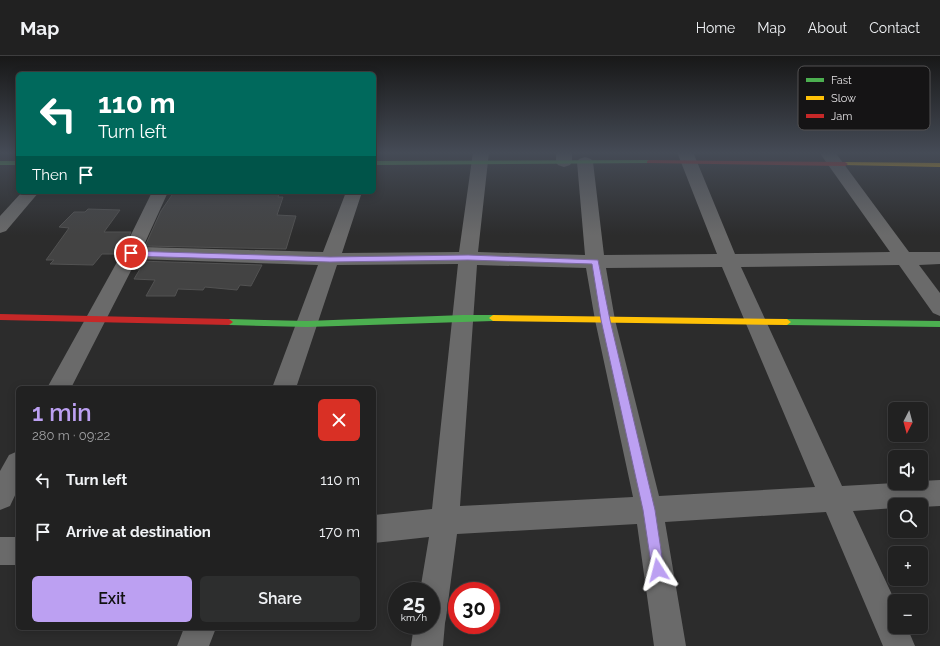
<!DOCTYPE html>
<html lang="en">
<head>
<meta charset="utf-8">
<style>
  body { margin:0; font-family:Raleway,sans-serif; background:#2d2e2e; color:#f1f3f6; height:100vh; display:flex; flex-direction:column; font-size:15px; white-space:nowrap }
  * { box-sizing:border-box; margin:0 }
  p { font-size:13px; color:#a2a3a5 }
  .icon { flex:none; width:22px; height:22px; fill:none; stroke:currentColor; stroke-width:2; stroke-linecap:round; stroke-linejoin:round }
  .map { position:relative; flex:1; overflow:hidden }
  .sheet { position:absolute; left:16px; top:330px; width:360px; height:244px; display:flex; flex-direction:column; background:#212121; border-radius:6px; box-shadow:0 2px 10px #0003,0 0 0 1px #3e3e3f }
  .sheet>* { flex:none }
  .guide { position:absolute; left:16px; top:16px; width:360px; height:122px; border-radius:6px; box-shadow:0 2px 10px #0003,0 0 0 1px #3e3e3f; background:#00695c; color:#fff; overflow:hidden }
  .needle { width:26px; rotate:186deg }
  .fabs { position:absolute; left:888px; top:346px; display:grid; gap:8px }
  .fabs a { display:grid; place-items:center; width:40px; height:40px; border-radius:6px; background:#212121; box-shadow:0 2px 10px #0003,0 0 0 1px #3e3e3f; font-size:20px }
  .speed { position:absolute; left:388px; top:526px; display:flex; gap:8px; font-size:20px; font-weight:700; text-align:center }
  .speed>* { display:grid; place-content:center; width:52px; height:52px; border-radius:50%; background:#212121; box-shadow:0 2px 10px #0003,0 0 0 1px #3e3e3f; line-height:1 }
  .speed small { font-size:10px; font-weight:400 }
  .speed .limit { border:6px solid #d22; background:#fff; color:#111 }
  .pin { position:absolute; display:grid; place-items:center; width:34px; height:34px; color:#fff; margin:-17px; border:2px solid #fff; border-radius:50%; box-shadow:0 1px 4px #0007 }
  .me { position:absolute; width:44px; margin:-22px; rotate:351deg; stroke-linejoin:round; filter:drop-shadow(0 0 3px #0008) }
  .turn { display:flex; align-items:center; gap:14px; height:84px; padding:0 16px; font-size:18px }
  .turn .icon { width:52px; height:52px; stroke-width:2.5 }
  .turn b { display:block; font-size:28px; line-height:34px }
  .then { display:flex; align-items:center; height:38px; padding:0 16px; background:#0003; gap:8px; font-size:15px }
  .round { display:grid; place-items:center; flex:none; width:42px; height:42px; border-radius:6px; background:#2d2e2e }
  .summary { display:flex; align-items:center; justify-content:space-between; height:68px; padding:0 16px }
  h1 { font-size:24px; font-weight:600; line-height:30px; color:#bca0f2 }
  .action { display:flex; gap:8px; margin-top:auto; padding:8px 16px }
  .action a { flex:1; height:46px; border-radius:6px; background:#bca0f2; color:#111; font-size:16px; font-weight:600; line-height:46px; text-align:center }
  .action a+a { background:#2d2e2e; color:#f1f3f6 }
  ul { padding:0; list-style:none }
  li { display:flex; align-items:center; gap:12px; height:52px; padding:0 16px }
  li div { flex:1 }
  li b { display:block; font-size:15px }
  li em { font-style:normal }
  header { display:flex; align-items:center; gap:24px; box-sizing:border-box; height:56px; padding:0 20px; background:#212121; border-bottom:1px solid #3e3e3f }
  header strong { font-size:19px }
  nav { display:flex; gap:22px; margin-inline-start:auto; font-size:14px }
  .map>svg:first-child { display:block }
  .building { fill:#434343; stroke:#525252 }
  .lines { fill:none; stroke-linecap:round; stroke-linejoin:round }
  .street { fill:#6a6a6a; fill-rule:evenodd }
  .fast { fill:#4caf50; fill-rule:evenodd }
  .slow { fill:#ffc107; fill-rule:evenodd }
  .jam { fill:#c62828; fill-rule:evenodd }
  .route { fill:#bca0f2; stroke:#7a689d }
  .key { fill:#151415; stroke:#525152; stroke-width:1 }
  .key-label { font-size:11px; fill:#e2e0e2 }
</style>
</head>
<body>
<header>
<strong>Map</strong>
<nav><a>Home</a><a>Map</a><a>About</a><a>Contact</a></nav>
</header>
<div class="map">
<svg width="940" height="590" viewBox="0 0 940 590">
  <rect width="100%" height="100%" fill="#2c2c2c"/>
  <path class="building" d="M174,136H280L278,141H283L277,159L296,160L286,193L145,190L161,155Z
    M88,153L120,154L104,176H131L120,198H102L93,209L50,208L54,204H46L69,172L59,171L74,156H85Z
    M138,205L262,209L251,230L240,229L237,234L205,231L203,234L178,233L175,240H146L155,224L134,223L140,213H133Z"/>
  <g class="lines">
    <path class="street" d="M473,96H489L478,196L585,199L577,106L579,103L585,101L591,103L593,106L604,199L717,198L677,96H693L735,198L890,196L819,96H835L909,196H940V208L919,209L940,237V260L933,257L899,209L741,211L842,430L895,427H921V425L940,424V450L921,451V449H895V452L853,455L895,545V571H907L915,590H883L826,456L665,466L686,590H654L637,468L457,478L446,562L445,567L443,590H411L414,569H431V535H420L429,481L374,487V459L432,453L458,208L337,209L296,332H272L318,209L137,203L71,332H47L122,197L152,136H168L143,191L323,196L346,136H362L342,197L459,196ZM477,209L586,212L595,264L633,441L460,450ZM722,211L815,431L659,440L615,264L606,212Z
      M556,96H572V106L570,109L564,111L558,109L556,106Z
      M22,136H39L6,175L0,177V160Z
      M18,395V433L10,450L0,454V415L9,399Z
      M0,481H18V509H0Z
      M184,572H216L209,590H177Z"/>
    <path class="fast" d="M649,104L651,105V107L374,109V105Z
      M0,105H18V109H0Z
      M463,259H493L497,262L493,265L307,271L229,269L225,266L229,263L307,265Z
      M787,263L940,265V271L787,269L783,266Z"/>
    <path class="slow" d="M845,106L940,107V111L843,109V107Z
      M493,259L787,263L791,266L787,269L493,265L489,262Z"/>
    <path class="jam" d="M649,104L845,106L848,108L845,110L647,107V105Z
      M0,258L229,263L233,266L229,269L0,264Z"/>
  </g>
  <linearGradient id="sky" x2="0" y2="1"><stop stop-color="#181818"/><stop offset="0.54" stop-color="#454b56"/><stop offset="1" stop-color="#454b56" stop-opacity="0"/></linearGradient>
  <rect width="940" height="179" fill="url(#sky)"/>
  <path class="route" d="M128,195L330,201L468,199L598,204L610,264L655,454L664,514L663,519L658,521L654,519L652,514L643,454L601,264L592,208L468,204L330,206L131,200L128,199Z"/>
  <rect x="798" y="10" width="132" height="64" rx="6" class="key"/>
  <rect x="806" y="22" width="18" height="4" fill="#4caf50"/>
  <rect x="806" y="40" width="18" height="4" fill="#ffc107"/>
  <rect x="806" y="58" width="18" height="4" fill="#c62828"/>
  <g class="key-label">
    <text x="831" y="28">Fast</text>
    <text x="831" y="46">Slow</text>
    <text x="831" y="64">Jam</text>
  </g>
</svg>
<div class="fabs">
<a><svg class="needle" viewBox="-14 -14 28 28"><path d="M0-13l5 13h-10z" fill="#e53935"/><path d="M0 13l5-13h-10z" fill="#a2a3a5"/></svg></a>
<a><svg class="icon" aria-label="sound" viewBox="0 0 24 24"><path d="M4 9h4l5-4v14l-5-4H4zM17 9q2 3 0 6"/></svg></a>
<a><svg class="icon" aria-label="search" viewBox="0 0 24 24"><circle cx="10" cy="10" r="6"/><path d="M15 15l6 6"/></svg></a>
<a>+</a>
<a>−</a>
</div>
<div class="speed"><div>25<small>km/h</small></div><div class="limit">30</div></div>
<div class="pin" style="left:131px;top:197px;background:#d93025"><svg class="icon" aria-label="arrive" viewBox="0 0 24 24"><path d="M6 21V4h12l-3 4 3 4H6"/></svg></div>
<svg class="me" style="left:658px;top:514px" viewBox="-20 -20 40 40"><path d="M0-17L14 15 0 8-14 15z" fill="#bca0f2" stroke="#fff" stroke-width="4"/></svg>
<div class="guide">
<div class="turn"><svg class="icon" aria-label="left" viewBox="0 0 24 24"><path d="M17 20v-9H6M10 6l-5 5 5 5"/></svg><div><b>110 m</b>Turn left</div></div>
<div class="then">Then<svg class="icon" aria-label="arrive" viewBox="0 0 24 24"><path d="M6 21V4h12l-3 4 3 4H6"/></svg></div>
</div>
<section class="sheet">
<div class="summary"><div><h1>1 min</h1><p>280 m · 09:22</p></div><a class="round" style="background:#d93025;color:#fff"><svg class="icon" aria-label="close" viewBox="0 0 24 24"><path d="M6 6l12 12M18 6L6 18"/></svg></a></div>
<ul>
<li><svg class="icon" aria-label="left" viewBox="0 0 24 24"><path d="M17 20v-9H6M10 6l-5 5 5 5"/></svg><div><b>Turn left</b></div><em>110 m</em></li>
<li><svg class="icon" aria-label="arrive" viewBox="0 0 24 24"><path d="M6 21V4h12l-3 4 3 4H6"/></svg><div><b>Arrive at destination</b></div><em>170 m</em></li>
</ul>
<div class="action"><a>Exit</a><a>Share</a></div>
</section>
</div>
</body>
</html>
